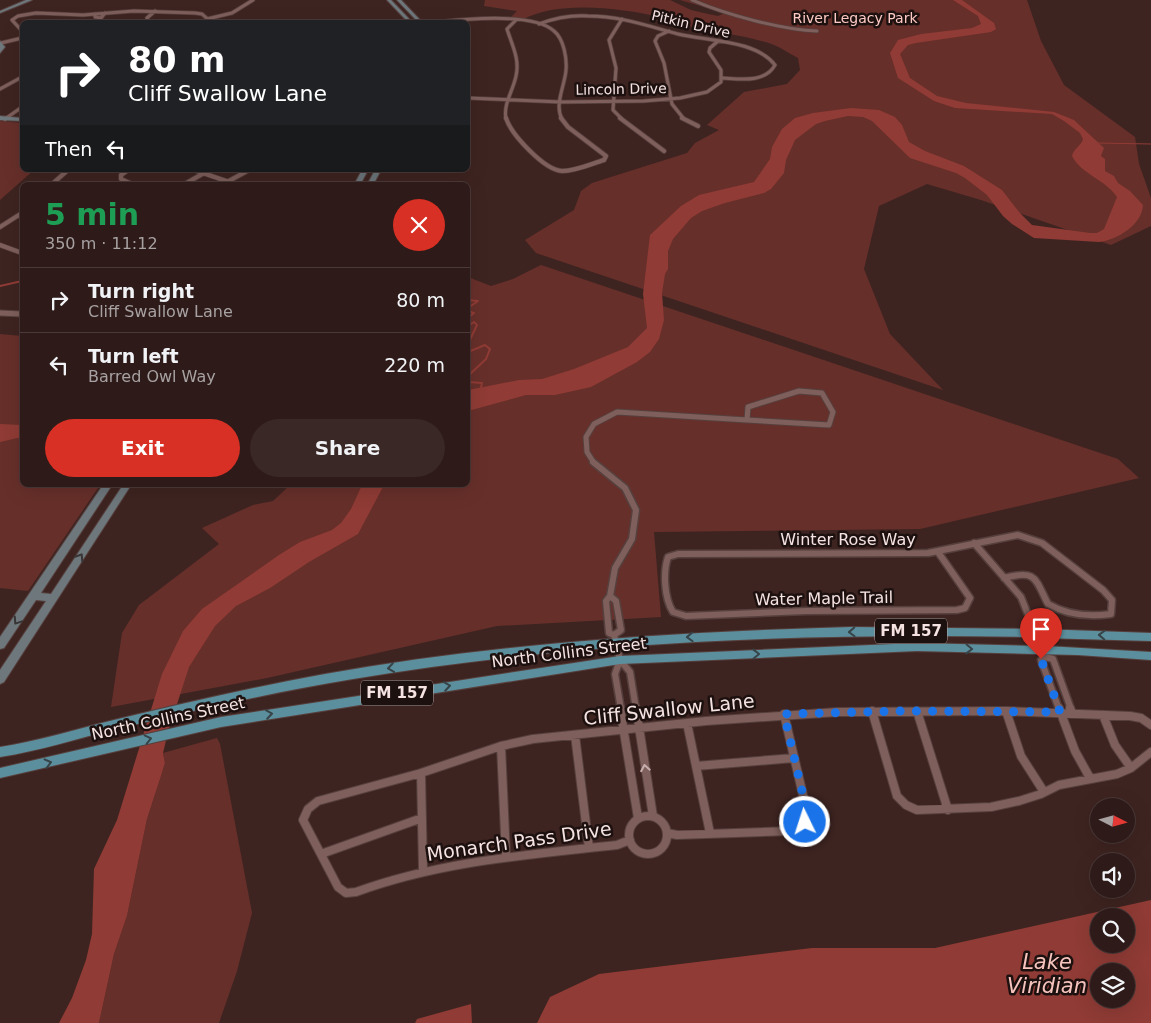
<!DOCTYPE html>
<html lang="en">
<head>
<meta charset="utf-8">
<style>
  body { margin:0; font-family:"DejaVu Sans",sans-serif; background:#3a2826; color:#f1f3f6; height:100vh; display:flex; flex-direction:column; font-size:19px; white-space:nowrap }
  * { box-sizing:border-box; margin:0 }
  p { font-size:16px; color:#a7a1a2 }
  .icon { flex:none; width:28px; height:28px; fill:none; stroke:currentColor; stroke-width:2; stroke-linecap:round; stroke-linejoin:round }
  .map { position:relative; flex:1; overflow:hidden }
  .details { position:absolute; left:20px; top:182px; width:450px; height:305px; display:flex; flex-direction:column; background:#2e1b19; border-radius:8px; box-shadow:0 5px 20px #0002,0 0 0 1px #493938 }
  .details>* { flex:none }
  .hud { position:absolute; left:20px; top:20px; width:450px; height:152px; border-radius:8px; box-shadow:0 5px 20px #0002,0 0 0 1px #493938; background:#202124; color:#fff; overflow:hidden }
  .needle { width:32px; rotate:96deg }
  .buttons { position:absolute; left:1090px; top:798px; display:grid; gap:10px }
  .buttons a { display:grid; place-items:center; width:45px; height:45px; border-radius:50%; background:#2e1b19; box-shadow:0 5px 20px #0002,0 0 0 1px #493938; font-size:25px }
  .pin { position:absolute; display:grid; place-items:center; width:42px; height:42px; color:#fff; margin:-51px -21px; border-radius:50% 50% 50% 0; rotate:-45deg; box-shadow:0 0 5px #0007 }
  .pin .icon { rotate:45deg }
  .me { position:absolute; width:55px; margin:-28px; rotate:356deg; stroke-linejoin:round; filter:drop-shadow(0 0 4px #0008) }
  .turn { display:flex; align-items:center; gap:18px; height:105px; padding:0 25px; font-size:22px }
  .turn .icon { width:65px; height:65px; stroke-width:2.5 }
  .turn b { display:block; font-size:35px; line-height:42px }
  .then { display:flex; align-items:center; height:48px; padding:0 25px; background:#0003; gap:10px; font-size:19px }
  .round { display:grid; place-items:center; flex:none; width:52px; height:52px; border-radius:26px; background:#3a2826 }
  .head { display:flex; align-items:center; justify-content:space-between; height:85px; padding:0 25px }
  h1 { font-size:30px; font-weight:800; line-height:38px; color:#1e9e55 }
  .cta { display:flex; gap:10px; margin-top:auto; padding:10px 25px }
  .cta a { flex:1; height:58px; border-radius:30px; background:#d93025; color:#fff; font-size:20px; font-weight:800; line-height:58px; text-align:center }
  .cta a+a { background:#3a2826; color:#f1f3f6 }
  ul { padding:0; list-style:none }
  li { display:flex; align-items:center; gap:15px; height:65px; padding:0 25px; border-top:1px solid #493938 }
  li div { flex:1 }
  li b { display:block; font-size:19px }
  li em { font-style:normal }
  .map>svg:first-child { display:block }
  .green { fill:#672f2a }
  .water { fill:#903b35; fill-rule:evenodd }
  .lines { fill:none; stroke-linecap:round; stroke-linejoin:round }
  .stream-far1 { stroke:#903b35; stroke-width:1 }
  .stream { stroke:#903b35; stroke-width:2 }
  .street-far4-casing { stroke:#56403e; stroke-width:4.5 }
  .street-far3-casing { stroke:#56403e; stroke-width:5.5 }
  .street-far2-casing { stroke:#56403e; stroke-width:7 }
  .street-far1-casing { stroke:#56403e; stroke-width:9 }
  .street-casing { stroke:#56403e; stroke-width:10 }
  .secondary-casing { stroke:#56403e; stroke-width:2 }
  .primary-casing { stroke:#56403e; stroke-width:2 }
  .street-far4 { stroke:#7e5f5b; stroke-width:3 }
  .street-far3 { stroke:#7e5f5b; stroke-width:4 }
  .street-far2 { stroke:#7e5f5b; stroke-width:5 }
  .street-far1 { stroke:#7e5f5b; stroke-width:6 }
  .street { stroke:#7e5f5b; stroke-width:8 }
  .secondary { fill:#6d777c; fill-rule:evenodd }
  .primary { fill:#5c8f9d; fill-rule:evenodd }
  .oneway { stroke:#393536 }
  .oneway2 { stroke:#364348 }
  .oneway3 { stroke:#c5aeab }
  .route { stroke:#1a73e8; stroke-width:9; stroke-dasharray:0 16.2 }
  .labels { text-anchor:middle; stroke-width:5; stroke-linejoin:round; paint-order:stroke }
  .far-park-label { font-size:14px; fill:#fdcac4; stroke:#1d1110 }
  .far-street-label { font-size:14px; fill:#f5e3e1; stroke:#1d1110 }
  .shield { fill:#1d1110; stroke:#b4a4a2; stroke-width:1 }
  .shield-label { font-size:15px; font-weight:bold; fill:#f5e3e1 }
  .street-label { font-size:16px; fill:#f5e3e1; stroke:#1d1110 }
  .near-street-label { font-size:19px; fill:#f5e3e1; stroke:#1d1110 }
  .near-water-label { font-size:21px; font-style:italic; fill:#f7c4be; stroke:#1d1110 }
</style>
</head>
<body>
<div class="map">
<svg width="1151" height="1023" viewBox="0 0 1151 1023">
  <rect width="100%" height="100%" fill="#3e2421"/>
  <path class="green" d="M485,0H670L691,10L708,14L718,16L725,13L680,0H1027L1041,41L1064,85L1135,137L1139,164L1151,198V226L1111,245L981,200L927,184L879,206L864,269L890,334L943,390L536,253L525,240L574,210L581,191L592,183L687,153L695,143L719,130L707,125L744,92L787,84L800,70L798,58C790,54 782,48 774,45C747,35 717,33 689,26C679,23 670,19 660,17C621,8 557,0 522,20L510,18L517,11L484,6Z
    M0,121L22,123V170H34L0,200Z
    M541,265L1118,459L1139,478L920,529L654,532L661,617L497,626L267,678L111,707L122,633L139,605L219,544L202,528L253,505L273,501L290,485H468V277L491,286L513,279Z
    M0,334L22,336V485H100L28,591L0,588Z
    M217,738L220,744L252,913L237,971L219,1023H99L114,954L127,916L147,819L162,773L165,763L163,753Z"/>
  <path class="water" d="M953,0H962L994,23L996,29L991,32L916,43L908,45L900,54L910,78L937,96L966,103L1054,112L1074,120L1104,148L1101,156L1105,159V171L1114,176L1118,183L1130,191L1143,205C1142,225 1117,240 1099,242L1034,238L1012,224L1003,216L987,195L965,178L956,173L910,158L872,121L863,117L848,116L825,121L816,124L795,140L786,160L784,173L771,189L764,193L725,203L702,211L691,218L673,239L668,251V269L665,274L662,293L664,320L659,339L650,352L637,362L591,387L555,395H526L468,411V390L519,380L542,379L574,369L628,347L647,328L643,294L650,235L681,206L699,195L754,182L770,159L772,147L782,129L795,118L813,113L851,108L879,110L895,117L902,125L909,142L925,151L964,166L1002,190L1019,212L1032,225L1090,233H1097L1104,229L1117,197C1105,179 1082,175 1072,156C1074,148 1081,146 1083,139L1080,133L1064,121L1052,114L955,108L934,101L898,78L890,53L898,40L921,34L972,28L981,24L978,16Z
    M0,424L22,425V437L0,442Z
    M362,485H384L358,534L309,562L270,588L236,606L215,626L189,667L168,732L163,753L165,763L162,773L147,819L127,916L114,954L99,1023H59L72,998L86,960L92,934L94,869L117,820L162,674L183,631L202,609L279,555L300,542L332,530L341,523L351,509Z
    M1151,900V1023H537L550,997L599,974L812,948H935ZM1126,916V944H1099V916ZM1126,971V999H1099V971Z
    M471,1004L472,1023H415L417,1019Z"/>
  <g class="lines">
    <path class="stream-far1" d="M1096,143L1151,144"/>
    <path class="stream" d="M0,286L22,281
      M468,300L478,301L468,308
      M468,311L474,313L468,318
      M468,326L474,322L477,325L468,344
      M468,352L485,345L490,349L486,359L468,376
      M468,382L482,383L481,388"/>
    <defs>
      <path id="street-far4" d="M692,0C724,14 782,30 817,31
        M95,14V17L101,18L105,13
        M147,18L155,11
        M207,19L232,13L253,0
        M438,22C465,19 533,12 554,31C564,39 567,59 566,70C565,85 554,105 562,119
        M539,24C555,18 571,15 588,16C620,16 648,26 678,34C707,41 756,40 775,65C765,83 741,79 723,78
        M22,31L12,20L18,16L36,13L83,15L134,11L195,13L202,14L211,22
        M669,31L658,36L655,41L664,63L672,104L684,119
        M1,43L22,38
        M0,89L22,77
        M468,98L561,102L644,101L680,98L707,92L721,82V70L709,52L710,48L718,41
        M5,119L22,107
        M506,119C503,104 513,91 516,76C520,59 512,45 507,29L515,21
        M622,119L613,110L616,68L609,40L622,19"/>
      <path id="street-far3" d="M506,118C511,134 544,170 562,171C576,171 591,164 604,160L606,156L568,127L561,118
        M620,118L664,151
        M682,118L698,126
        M5,119L7,118
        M128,170L121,175V179L134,185
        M194,170L238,185
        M227,182L249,170
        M51,185L68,170
        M183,185L204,173
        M0,227L22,213
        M0,245L22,253"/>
      <path id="street-far2" d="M0,313L22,314
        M799,391L822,393L833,412L829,425L747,420L748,407Z
        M594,463L587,452L586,437L594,424L617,412L747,420"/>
      <path id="street-far1" d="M593,462L625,488L636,510L632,539L615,568L610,596L606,601L609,633L614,635L620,660L630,672L636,709
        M974,543L1021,597L1035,632
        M938,552L970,598L965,608L957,610L806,611L686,616L673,612C664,598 663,572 668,557L678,554L928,553L1018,535L1042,543L1103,590L1112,600L1111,614C1089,617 1067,615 1048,604C1035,579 1037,569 1004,578
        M610,596L616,601L621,630L614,635
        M1045,657L1041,660L1059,709
        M1045,657L1053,659L1071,709
        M620,660L615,674L621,709"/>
      <path id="street" d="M620,708L638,818
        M636,708L653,816
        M1059,708L1075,751L1090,778
        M1070,708L1072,713
        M872,711L897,796L906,805L917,810L991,807L1019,801L1041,794L1059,785L1117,774L1131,768L1151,752
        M917,711L948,810
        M1006,711L1021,756L1044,792
        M1103,715L1115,745L1131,768
        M687,723L710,833
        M575,735L589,848
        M501,746L506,856
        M696,766L794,758
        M421,773L423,870
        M629 835a19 19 0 1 1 38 0a19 19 0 1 1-38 0Z
        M667,833L677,835L791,831C804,827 805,821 806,808L784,714
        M630,840L617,845C528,855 441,861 356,892L346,893L338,887L303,820L308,809L318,801L421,773L501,746L533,739L706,721L838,712L1006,711L1130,716L1141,718L1151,725
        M321,854L422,818"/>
      <path id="secondary" d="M26,0H32L0,13V11Z
        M387,0H391L412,22H408Z
        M397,0H401L422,22H418Z
        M0,41L5,47L0,53Z
        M0,116L22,118V121L0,120Z
        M362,170H368L360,185H354Z
        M375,170H381L373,185H367Z
        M103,485H112L41,593L51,594L123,485H131L4,682L0,684V670L46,601L36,600L4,648L0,649V637Z"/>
      <path id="primary" d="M851,627L1032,629L1035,628L1039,629L1151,633V641L1042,638L1046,646L1151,652V660L1078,655L917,651L620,664L221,727L0,778V768L221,717L620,656L917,643L1036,646L1032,637C805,633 578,641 353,679C274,692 195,710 117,729C78,738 40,751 0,757V747C39,741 76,729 114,720C184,703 254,687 325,674C499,643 675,632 851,627Z"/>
    </defs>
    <use href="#street-far4" class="street-far4-casing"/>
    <use href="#street-far3" class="street-far3-casing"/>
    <use href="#street-far2" class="street-far2-casing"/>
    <use href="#street-far1" class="street-far1-casing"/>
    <use href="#street" class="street-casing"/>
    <use href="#secondary" class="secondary-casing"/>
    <use href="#primary" class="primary-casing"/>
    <use href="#street-far4" class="street-far4"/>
    <use href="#street-far3" class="street-far3"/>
    <use href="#street-far2" class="street-far2"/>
    <use href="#street-far1" class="street-far1"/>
    <use href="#street" class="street"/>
    <use href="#secondary" class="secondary"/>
    <use href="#primary" class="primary"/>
  </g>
  <defs><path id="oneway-chevron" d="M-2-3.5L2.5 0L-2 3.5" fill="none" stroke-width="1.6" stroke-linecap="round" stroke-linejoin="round" transform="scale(1.25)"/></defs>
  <g class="oneway">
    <use href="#oneway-chevron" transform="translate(80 557) rotate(-57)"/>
    <use href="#oneway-chevron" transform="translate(17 621) rotate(124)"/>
  </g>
  <g class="oneway2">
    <use href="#oneway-chevron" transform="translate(852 632) rotate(178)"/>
    <use href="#oneway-chevron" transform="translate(1102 635) rotate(-178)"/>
    <use href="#oneway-chevron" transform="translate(690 637) rotate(178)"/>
    <use href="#oneway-chevron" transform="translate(969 649) rotate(1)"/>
    <use href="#oneway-chevron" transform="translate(756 654) rotate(-1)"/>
    <use href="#oneway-chevron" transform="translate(391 668) rotate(172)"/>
    <use href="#oneway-chevron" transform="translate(447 686) rotate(-9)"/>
    <use href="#oneway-chevron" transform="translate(269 714) rotate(-9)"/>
    <use href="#oneway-chevron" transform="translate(148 739) rotate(-13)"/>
    <use href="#oneway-chevron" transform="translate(48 763) rotate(-14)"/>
  </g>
  <use class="oneway3" href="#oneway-chevron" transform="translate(645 768) rotate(-100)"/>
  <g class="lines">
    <path class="route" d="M805,822L806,808L784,714L905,711L1060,712L1041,659"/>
  </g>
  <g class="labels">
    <g class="far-park-label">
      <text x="855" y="23">River Legacy Park</text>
    </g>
    <g class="far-street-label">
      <text transform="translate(691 24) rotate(13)" y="5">Pitkin Drive</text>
      <text transform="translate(621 89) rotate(-1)" y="5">Lincoln Drive</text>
    </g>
    <g class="shield">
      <rect x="875" y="618.5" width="72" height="25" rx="4"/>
      <rect x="361" y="680.5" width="72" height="25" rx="4"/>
    </g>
    <g class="shield-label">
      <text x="911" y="636">FM 157</text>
      <text x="397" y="698">FM 157</text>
    </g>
    <g class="street-label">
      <text x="848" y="545">Winter Rose Way</text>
      <text transform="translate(824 598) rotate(-1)" y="6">Water Maple Trail</text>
      <text transform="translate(569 652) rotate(-7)" y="6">North Collins Street</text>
      <text transform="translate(168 718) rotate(-12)" y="6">North Collins Street</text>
    </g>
    <g class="near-street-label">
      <text transform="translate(669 709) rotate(-6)" y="7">Cliff Swallow Lane</text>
      <text transform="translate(519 841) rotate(-8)" y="7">Monarch Pass Drive</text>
    </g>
    <g class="near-water-label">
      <text x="1047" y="969">Lake<tspan x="1047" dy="24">Viridian</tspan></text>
    </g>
  </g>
</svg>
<div class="buttons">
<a><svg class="needle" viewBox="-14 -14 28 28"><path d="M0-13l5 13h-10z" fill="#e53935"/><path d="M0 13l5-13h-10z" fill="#a7a1a2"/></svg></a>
<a><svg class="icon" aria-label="sound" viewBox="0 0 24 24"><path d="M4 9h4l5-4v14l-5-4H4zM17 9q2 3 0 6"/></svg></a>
<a><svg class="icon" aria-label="search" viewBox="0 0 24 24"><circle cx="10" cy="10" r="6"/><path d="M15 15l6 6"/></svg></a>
<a><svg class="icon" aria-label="layers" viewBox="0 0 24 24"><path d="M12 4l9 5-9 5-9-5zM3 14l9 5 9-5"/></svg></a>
</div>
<div class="pin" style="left:1041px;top:659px;background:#d93025"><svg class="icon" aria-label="arrive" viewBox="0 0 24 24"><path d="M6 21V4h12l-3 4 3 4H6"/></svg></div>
<svg class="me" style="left:805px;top:822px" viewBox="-20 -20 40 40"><circle r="17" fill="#1a73e8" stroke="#fff" stroke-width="3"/><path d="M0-11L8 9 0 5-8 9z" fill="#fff"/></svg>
<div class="hud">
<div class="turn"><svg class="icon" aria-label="right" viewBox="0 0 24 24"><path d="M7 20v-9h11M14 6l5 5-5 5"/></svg><div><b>80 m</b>Cliff Swallow Lane</div></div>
<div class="then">Then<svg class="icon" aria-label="left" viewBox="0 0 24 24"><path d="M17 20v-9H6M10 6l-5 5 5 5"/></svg></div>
</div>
<section class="details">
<div class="head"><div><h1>5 min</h1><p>350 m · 11:12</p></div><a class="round" style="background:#d93025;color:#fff"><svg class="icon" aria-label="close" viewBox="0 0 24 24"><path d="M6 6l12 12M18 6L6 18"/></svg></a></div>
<ul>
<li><svg class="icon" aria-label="right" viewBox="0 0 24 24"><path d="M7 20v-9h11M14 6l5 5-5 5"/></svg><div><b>Turn right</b><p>Cliff Swallow Lane</p></div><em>80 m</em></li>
<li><svg class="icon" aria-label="left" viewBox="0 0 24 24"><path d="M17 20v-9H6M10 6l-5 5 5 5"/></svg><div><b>Turn left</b><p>Barred Owl Way</p></div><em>220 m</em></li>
</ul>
<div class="cta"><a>Exit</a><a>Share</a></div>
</section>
</div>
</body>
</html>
